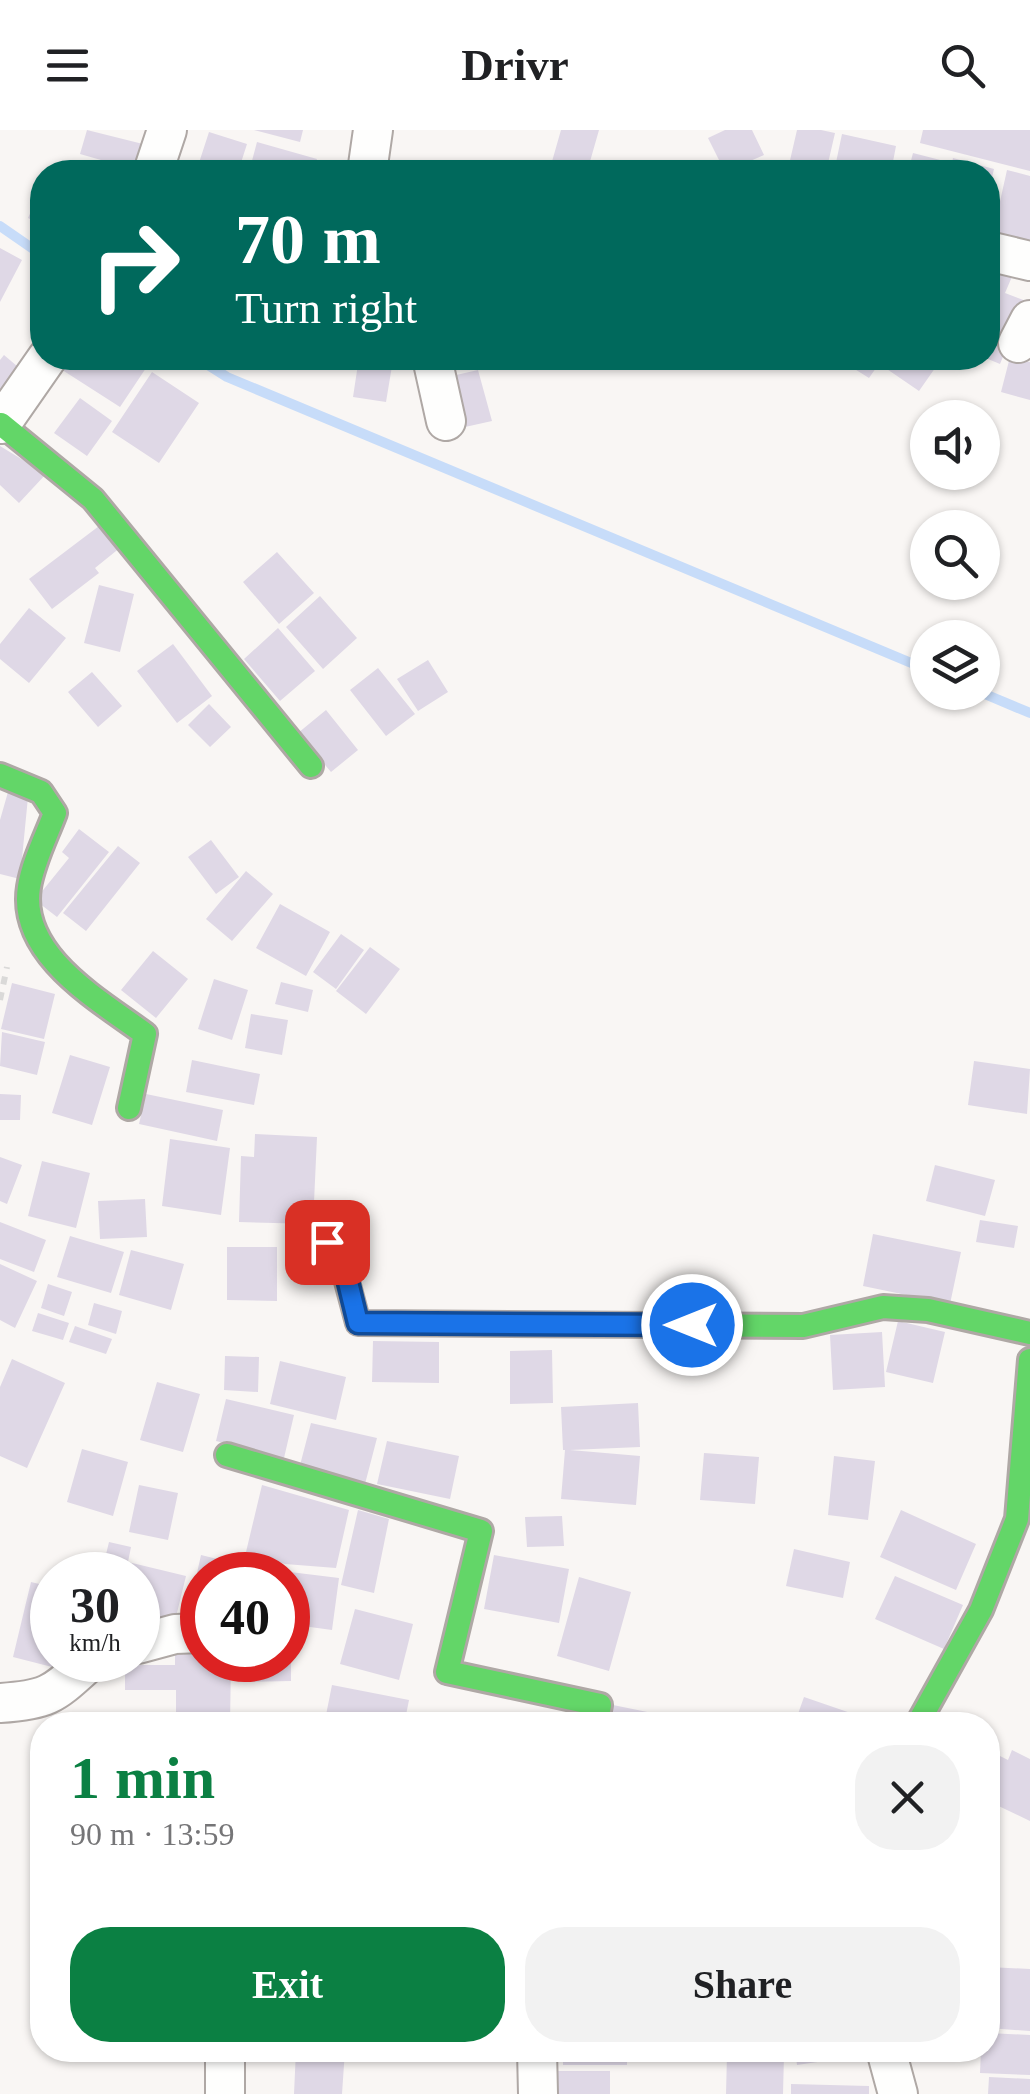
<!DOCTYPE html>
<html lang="en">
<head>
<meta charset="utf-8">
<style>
  body { margin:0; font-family:Georgia,serif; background:#f2f2f2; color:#202124; height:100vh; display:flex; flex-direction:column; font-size:38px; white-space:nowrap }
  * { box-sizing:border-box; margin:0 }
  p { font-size:32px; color:#757577 }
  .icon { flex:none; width:55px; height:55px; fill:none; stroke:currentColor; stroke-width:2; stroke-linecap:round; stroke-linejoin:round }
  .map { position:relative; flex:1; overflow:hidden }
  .details { position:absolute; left:30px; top:1582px; width:970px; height:350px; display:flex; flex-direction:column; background:#fff; border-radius:40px; box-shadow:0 2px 8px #0004 }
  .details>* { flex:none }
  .top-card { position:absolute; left:30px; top:30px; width:970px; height:210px; border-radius:40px; box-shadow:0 2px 8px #0004; background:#00695c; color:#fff; overflow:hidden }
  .tools { position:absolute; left:910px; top:270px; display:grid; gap:20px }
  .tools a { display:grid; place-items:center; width:90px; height:90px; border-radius:50%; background:#fff; box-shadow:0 2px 8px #0004; font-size:50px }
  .speed { position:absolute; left:30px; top:1422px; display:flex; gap:20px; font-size:50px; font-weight:700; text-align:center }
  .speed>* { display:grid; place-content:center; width:130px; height:130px; border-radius:50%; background:#fff; box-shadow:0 2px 8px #0004; line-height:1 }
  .speed small { font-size:25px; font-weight:400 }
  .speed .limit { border:15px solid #d22; background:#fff; color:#111 }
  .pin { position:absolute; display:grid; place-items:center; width:85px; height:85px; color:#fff; margin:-42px; border-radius:20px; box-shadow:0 5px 15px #0006 }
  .me { position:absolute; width:110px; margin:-55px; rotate:270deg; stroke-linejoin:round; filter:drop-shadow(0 0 8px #0008) }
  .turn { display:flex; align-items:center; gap:35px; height:210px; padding:0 40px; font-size:45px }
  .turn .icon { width:130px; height:130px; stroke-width:2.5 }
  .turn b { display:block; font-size:70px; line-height:85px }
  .round { display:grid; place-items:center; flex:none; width:105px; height:105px; border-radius:40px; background:#f2f2f2 }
  .head { display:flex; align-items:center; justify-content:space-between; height:170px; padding:0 40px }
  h1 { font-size:60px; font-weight:700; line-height:75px; color:#0b8043 }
  .button { display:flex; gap:20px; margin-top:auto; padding:20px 40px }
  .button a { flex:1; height:115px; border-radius:40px; background:#0b8043; color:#fff; font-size:40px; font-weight:700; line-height:115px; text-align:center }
  .button a+a { background:#f2f2f2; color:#202124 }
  header { display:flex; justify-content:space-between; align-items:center; height:130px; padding:0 40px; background:#fff; font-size:45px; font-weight:700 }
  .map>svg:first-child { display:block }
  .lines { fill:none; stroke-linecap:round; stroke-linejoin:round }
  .stream { stroke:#c7dcf9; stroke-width:10 }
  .building { fill:#dfd8e6 }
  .street-casing { stroke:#afa8a5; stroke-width:42 }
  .fast-casing { stroke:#afa8a5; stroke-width:28 }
  .path { stroke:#dad9d8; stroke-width:6; stroke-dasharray:8 8; stroke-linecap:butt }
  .street { stroke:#fefefd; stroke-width:38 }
  .fast { stroke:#63d668; stroke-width:22 }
  .route-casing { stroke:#114b97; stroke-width:25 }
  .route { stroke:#1a73e8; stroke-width:18 }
</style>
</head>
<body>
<header><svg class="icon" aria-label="menu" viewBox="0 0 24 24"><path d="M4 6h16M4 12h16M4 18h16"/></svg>Drivr<svg class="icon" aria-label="search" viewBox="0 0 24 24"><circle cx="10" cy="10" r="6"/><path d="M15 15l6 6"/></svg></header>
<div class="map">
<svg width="1030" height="1964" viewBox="0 0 1030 1964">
  <rect width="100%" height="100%" fill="#f9f6f4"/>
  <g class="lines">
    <path class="stream" d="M0,96L42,125
      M197,228L227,247L928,540
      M980,562L1030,583"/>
  </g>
  <path class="building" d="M87,0L143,14L136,40L80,24Z
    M254,0H303L300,12Z
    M561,0H599L587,42H549Z
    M725,0H752L764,25L725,42L708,8Z
    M797,0H821L835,3L826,42H802L788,39Z
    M923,0H1030V41L920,13Z
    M209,2L247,14L238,42H196Z
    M842,4L896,16L891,42H834Z
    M257,12L317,29L313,42H249Z
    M913,23L952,33L953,28L994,39L989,60L988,42H908Z
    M1007,40L1030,46V121L991,112Z
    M42,57V95L28,88Z
    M0,118L22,130L0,172Z
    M988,131L1014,142L1005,163L1026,171L1000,234L988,229Z
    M4,225L24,242L0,270V230Z
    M1010,227L1030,232V270L1001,262Z
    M61,228H130L146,238L120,277L56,236Z
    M375,228L393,230L386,272L353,267L358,234L373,237Z
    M837,228H883L869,248Z
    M886,228H935L940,231L919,261L881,235Z
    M478,240L492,291L456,299L443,248Z
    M152,242L199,273L159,333L112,302Z
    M80,268L112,291L87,326L54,303Z
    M0,316L46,344L19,373L0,355Z
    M103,393L121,417L95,438L99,443L52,479L29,449Z
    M277,422L314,463L279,494L243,452Z
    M99,455L134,464L120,522L84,513Z
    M320,466L357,508L323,539L286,497Z
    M29,478L66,508L29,553L0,529V514Z
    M278,498L315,541L280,571L244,529Z
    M173,514L212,566L177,593L137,541Z
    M428,530L448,562L418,581L397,549Z
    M378,538L415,584L386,606L350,560Z
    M92,542L122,576L98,597L68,562Z
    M209,574L231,597L210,617L188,595Z
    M326,580L358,620L331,642L298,603Z
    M8,662L28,667L20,749L0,744V690Z
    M79,699L109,722L57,787L35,770L69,728L62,722Z
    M211,710L239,747L216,764L188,727Z
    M118,716L140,733L86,801L63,783Z
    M246,741L273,764L232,811L206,789Z
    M280,774L330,802L306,846L256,818Z
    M341,804L364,820L336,859L313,842Z
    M370,817L400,839L366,884L336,861Z
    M153,821L188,849L156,888L121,860Z
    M214,849L248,860L232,910L198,899Z
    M281,852L313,860L308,882L275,874Z
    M12,853L55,864L44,909L1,899Z
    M251,884L288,890L282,925L245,918Z
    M2,902L45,912L37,945L0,936Z
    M70,925L110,937L92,995L52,983Z
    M192,930L260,944L254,975L186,962Z
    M974,931L1030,939L1027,984L968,975Z
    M0,964L21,965L20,990H0Z
    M146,964L223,980L217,1011L139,994Z
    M255,1004L317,1007L313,1094L239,1092L241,1026L254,1027Z
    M170,1009L230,1018L221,1085L162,1076Z
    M0,1027L22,1035L7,1074L0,1071Z
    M42,1031L90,1043L76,1098L28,1086Z
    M935,1035L995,1050L985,1086L926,1071Z
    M145,1069L147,1107L100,1109L98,1071Z
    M980,1090L1018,1096L1014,1118L976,1112Z
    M0,1092L46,1110L34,1142L0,1129Z
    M873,1104L961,1122L950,1174L863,1156Z
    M70,1106L124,1122L111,1163L57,1147Z
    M227,1117H277V1171L227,1170Z
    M131,1120L184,1134L171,1180L119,1165Z
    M0,1134L37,1151L15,1198L0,1190Z
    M48,1154L72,1162L64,1186L41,1178Z
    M94,1173L122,1181L116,1204L88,1195Z
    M38,1183L69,1193L63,1210L32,1201Z
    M898,1191L945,1202L933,1253L886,1242Z
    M75,1196L112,1209L106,1224L69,1212Z
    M882,1202L885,1257L833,1260L830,1205Z
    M373,1211L439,1212V1253L372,1252Z
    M552,1220L553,1273L510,1274V1221Z
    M225,1226L259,1227L258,1262L224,1260Z
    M12,1229L65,1253L27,1338L0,1326V1257Z
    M280,1231L346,1247L336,1290L270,1274Z
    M157,1252L200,1264L183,1322L140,1310Z
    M226,1269L294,1285L284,1328L216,1311Z
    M638,1273L640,1317L570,1320L640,1326L636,1375L561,1369L565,1320H563L561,1277Z
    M311,1293L377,1308L365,1354L299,1339Z
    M387,1311L459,1326L450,1369L377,1354Z
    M82,1319L128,1332L113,1386L67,1372Z
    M704,1323L759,1327L755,1374L700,1370Z
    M834,1326L875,1331L868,1390L828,1385Z
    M139,1355L178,1363L168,1410L129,1402Z
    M262,1355L349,1380L336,1438L285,1434L246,1422Z
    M358,1380L389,1389L374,1463L341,1455Z
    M901,1380L976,1414L956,1460L880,1427Z
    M562,1386L564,1416L527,1417L525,1387Z
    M109,1412L131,1417L128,1432L186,1446L175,1491L138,1482V1445H101Z
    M794,1419L850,1432L843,1468L786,1456Z
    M201,1425L246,1436L244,1445H202V1473L191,1470Z
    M494,1425L569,1439L559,1493L484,1479Z
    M282,1441L339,1448L332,1500L288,1494V1445H281Z
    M895,1446L963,1475L944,1519L875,1489Z
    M579,1447L631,1462L609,1541L557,1526Z
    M31,1452L52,1457V1530H58L56,1538L13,1527Z
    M355,1479L413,1494L399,1550L340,1534Z
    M175,1521H202V1530H231L230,1595H176V1560H125V1535H175Z
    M242,1530H291V1551L242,1552Z
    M332,1555L409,1570L404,1595H324Z
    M804,1567L871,1590L870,1595H794Z
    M613,1575L667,1586L666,1595H609Z
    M988,1620L1008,1630L1012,1620L1030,1629V1691L988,1671Z
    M988,1837L1030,1839V1901L988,1898Z
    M988,1903L1030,1905V1945L980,1943L981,1920H988Z
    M296,1920H345L342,1964H294Z
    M446,1920H500V1928L446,1926Z
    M563,1920H627V1935H563Z
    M795,1920H844L845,1928L797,1935Z
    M908,1920H955V1922L909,1928Z
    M727,1924L784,1925L783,1964H726Z
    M558,1941H610V1964H558Z
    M989,1947L1030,1949V1964H988Z
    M791,1954L869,1956V1964H791Z"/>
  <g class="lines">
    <defs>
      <path id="street" d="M153,42L167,0
        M367,42L373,0
        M988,121L1030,131
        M1018,213L1030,190
        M432,228L446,291
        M1,294L47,228
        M138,1514L175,1504L202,1503
        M0,1573C51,1570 54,1563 91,1530
        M537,1920L538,1964
        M886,1920L898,1964
        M225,1964V1920"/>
      <path id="fast" d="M0,296L1,294L93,369L311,636
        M0,645L41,662L55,683C46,707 33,732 29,757C18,825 99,870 145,904L129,978
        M327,1111L345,1144L358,1193L803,1196L883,1177L928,1180L1030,1203
        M227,1325L481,1401L447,1542L600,1575L596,1595
        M917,1595L981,1480L1017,1389L1030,1230"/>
    </defs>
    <use href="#street" class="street-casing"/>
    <use href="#fast" class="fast-casing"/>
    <path class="path" d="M0,870L7,837"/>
    <use href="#street" class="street"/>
    <use href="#fast" class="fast"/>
  </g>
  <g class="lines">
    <defs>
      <path id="route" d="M327,1112L346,1144L358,1193L692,1195"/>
    </defs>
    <use href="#route" class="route-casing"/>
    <use href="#route" class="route"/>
  </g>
</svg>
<div class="tools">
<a><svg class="icon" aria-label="sound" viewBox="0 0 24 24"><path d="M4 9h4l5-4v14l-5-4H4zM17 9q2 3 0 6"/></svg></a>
<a><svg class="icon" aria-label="search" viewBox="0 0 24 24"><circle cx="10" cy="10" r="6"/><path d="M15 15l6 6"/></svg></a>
<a><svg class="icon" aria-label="layers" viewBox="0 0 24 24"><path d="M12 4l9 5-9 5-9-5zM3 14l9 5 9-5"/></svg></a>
</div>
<div class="speed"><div>30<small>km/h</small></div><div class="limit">40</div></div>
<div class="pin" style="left:327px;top:1112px;background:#d93025"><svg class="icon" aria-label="arrive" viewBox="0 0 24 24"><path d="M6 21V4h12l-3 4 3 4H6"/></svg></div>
<svg class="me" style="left:692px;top:1195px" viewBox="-20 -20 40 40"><circle r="17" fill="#1a73e8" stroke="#fff" stroke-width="3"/><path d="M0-11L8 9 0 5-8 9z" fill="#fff"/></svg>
<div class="top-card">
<div class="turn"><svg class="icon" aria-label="right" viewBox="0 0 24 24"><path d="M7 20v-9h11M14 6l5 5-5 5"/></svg><div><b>70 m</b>Turn right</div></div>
</div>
<section class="details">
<div class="head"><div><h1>1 min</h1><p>90 m · 13:59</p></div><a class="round"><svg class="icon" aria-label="close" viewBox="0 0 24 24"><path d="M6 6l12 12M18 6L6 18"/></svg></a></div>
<div class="button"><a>Exit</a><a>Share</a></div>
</section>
</div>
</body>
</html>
